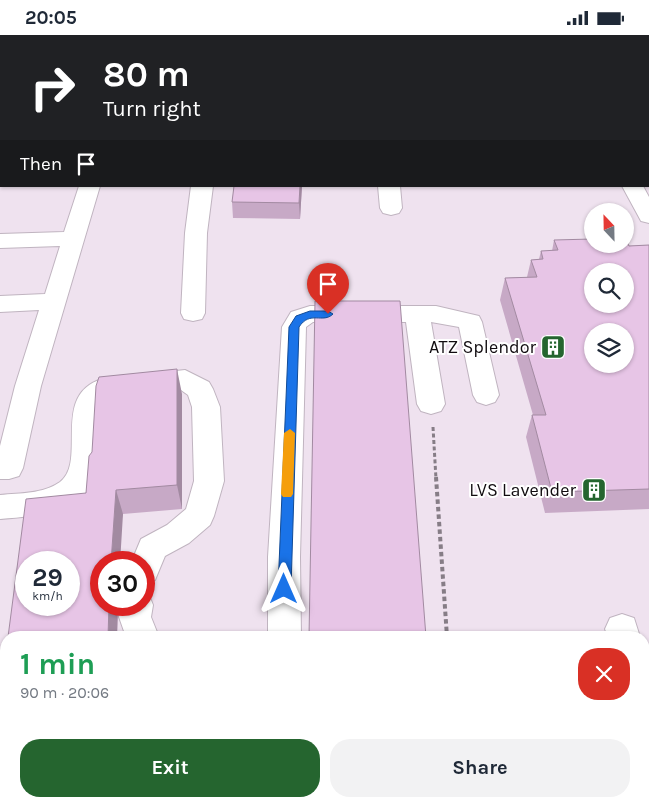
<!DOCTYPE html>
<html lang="en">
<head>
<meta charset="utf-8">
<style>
  body { margin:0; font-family:Karla,sans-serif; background:#f2f2f3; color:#1f2937; height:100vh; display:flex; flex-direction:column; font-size:19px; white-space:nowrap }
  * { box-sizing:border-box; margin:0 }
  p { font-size:16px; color:#747a83 }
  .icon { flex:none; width:28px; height:28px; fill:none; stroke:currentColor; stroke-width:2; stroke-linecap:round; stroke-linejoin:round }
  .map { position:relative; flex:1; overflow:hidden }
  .side { position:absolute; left:0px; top:596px; width:650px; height:176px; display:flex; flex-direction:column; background:#fff; border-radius:20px 20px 0 0; box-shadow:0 1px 4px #0004 }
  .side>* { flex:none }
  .hud { position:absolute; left:0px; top:0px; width:650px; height:152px; box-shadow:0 1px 4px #0004; background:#202124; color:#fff; overflow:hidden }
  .needle { width:32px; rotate:338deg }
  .controls { position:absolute; left:584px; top:168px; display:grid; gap:10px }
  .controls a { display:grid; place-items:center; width:50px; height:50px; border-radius:50%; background:#fff; box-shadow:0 1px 4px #0004; font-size:25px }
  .speed { position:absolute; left:15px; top:516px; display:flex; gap:10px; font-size:25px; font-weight:700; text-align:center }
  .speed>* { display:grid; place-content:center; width:65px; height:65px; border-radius:50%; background:#fff; box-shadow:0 1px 4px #0004; line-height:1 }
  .speed small { font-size:12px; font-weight:400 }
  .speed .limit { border:8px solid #d22; background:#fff; color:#111 }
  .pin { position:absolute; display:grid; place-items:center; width:42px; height:42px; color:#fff; margin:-51px -21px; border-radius:50% 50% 50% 0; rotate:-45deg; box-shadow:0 0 5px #0007 }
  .pin .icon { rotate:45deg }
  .me { position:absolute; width:55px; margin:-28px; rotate:0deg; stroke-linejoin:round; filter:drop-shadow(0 0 4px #0008) }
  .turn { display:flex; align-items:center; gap:18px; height:105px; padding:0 20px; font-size:22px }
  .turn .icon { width:65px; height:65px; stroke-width:2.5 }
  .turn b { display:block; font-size:35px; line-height:42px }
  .then { display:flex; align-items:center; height:48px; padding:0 20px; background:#0003; gap:10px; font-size:19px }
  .round { display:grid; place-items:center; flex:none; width:52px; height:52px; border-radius:20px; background:#f2f2f3 }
  .head { display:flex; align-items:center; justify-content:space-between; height:85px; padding:0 20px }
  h1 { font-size:30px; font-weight:700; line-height:38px; color:#1e9e55 }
  .cta { display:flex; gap:10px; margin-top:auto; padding:10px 20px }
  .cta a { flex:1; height:58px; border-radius:20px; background:#25652f; color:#fff; font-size:20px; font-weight:700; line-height:58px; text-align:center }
  .cta a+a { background:#f2f2f3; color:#1f2937 }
  .status { display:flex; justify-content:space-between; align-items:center; height:35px; padding:0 25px; background:#fff; direction:ltr }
  .status svg { height:14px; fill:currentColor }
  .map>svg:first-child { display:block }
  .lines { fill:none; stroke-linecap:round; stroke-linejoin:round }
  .minor-casing { stroke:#c0b4c0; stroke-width:2 }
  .path-far1 { stroke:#867d86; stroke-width:3; stroke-dasharray:4 2.5; stroke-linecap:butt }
  .path { stroke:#867d86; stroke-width:4; stroke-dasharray:4.5 3; stroke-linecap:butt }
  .minor { fill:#fff; fill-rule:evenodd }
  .wall { fill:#c7a9c6 }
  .shaded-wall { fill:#a28aa1 }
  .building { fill:#e7c5e6; stroke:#a28aa1; fill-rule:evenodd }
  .route { fill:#1a73e8; stroke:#114b97 }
  .slow { fill:#f59e0b }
  .labels { text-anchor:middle; stroke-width:4; stroke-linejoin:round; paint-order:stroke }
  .poi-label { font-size:18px; fill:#110c10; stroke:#fff; text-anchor:end }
</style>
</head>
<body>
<div class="status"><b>20:05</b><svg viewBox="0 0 49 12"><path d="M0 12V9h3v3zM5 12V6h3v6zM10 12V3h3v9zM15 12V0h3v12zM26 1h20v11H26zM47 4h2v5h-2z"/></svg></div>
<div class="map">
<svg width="649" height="772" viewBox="0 0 649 772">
  <rect width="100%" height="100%" fill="#efe2ef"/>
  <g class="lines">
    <defs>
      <path id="minor" d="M94,0H110V1H94Z
        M214,0H230V1H214Z
        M367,0H383V1H367Z
        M534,0H551V1H534Z
        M0,91H1V103H0Z
        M0,134H1V146H0Z
        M79,151H100L41,351L23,433L19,441L9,444H0V411L15,351L39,275L0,277V261L45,259L60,211L0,213V199L64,197Z
        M191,151H213L207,198L205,278L202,284L193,286L184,284L181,278L185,198Z
        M378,151H400L402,173L399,178L391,180L383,178L380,173Z
        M622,151H643L649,162V188L641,186Z
        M310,271H436L479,281L482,287L499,360L495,367L486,370L477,367L473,360L459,292L431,287L445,369L441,376L431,379L421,376L417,369L406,287H313L306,292L300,522L301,602H268V522L282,292L291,277Z
        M185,335L209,347L213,354L220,372L224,446L214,481L210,490L189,508L165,521L155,545L144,549V528H131L141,504L167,490L186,474L194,446L192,372L188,360L181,355L108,363L104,366L101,376L98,441C78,479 37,481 0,484V460C20,458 43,459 60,447C88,426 50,360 102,344Z
        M144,558L149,560L153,570L151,582L159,602H126L119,582L121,570H144Z
        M622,579L634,583L640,602H608L605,594L610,583Z
        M644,667L649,669V724L644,722Z
        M153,766H191L192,772H154Z
        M265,766H303V772H265Z"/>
    </defs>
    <use href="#minor" class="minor-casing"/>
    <path class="path-far1" d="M433,392L436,444"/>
    <path class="path" d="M436,442L447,602
      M459,766V772"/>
    <use href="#minor" class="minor"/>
  </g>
  <path class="wall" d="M302,151L300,184L233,183L232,167Z
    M554,205L629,211L649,210V474L545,478L526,402L532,380H533L500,265L505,243L527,242L531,225L539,224L541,216H552Z
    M182,359V474L123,479L101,570H118L117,602H8L86,458L92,417Z
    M306,766H439L437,772H306Z"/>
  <path class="shaded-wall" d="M300,151H302L300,184L299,168Z
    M177,334L182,359V474L177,450Z
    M116,455L123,479L120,528H111Z
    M109,570H118L117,602H108Z
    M139,766H148V772H139Z"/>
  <path class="building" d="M234,151H300L299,168L232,167Z
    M625,203L629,211L649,210V454L552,457L532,380H546L505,243L537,242L531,225L543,224L541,216L558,215L554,205L592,204V209H625ZM592,236H625V269H592ZM592,296H625V329H592Z
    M315,266H400L426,602H309Z
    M177,334V450L116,455L111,528H101V570H109L108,602H8L26,464L86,458L89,421L92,417L96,351L99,342ZM26,528H69V570H26Z
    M6,614V634H4Z
    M22,766H139V772H21Z"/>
  <path class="route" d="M310,276H328L333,279C323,289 310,275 299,292L291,554L289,558L284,560L280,558L278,554L289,292L296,281Z"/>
  <path class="slow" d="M290,394L295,398L293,459L291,462H283L281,459L284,398Z"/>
  <defs>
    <symbol id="building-square" viewBox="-11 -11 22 22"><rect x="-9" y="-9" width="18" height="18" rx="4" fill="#25652f" stroke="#fff"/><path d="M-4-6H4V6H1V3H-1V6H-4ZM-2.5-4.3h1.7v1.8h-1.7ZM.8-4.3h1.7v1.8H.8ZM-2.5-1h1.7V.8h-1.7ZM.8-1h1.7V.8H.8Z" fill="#fff"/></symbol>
  </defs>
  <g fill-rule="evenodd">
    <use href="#building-square" x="539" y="298" width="28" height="28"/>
    <use href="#building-square" x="580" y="441" width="28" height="28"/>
  </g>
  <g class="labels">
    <g class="poi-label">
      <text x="536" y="318">ATZ Splendor</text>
      <text x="576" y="461">LVS Lavender</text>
    </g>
  </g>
</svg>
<div class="controls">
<a><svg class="needle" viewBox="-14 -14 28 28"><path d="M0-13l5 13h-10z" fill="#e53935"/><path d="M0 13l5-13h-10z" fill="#747a83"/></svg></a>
<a><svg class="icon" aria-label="search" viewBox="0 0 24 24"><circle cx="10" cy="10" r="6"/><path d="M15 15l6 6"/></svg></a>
<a><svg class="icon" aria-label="layers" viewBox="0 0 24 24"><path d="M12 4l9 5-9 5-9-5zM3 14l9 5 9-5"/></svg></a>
</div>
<div class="speed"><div>29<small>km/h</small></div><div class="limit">30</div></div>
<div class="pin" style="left:328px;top:279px;background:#d93025"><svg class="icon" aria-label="arrive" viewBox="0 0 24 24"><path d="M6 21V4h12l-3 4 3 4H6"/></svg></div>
<svg class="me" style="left:284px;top:554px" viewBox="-20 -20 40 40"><path d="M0-17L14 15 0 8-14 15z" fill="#1a73e8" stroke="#fff" stroke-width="4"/></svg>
<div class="hud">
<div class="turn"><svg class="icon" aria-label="right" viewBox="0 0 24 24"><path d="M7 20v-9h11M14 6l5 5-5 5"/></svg><div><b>80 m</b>Turn right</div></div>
<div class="then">Then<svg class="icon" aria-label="arrive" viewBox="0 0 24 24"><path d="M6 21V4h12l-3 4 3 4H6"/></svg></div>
</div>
<section class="side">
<div class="head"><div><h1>1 min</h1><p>90 m · 20:06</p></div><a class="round" style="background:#d93025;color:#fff"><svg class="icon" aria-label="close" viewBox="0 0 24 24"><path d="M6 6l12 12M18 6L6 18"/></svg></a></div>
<div class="cta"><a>Exit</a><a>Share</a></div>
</section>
</div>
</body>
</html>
